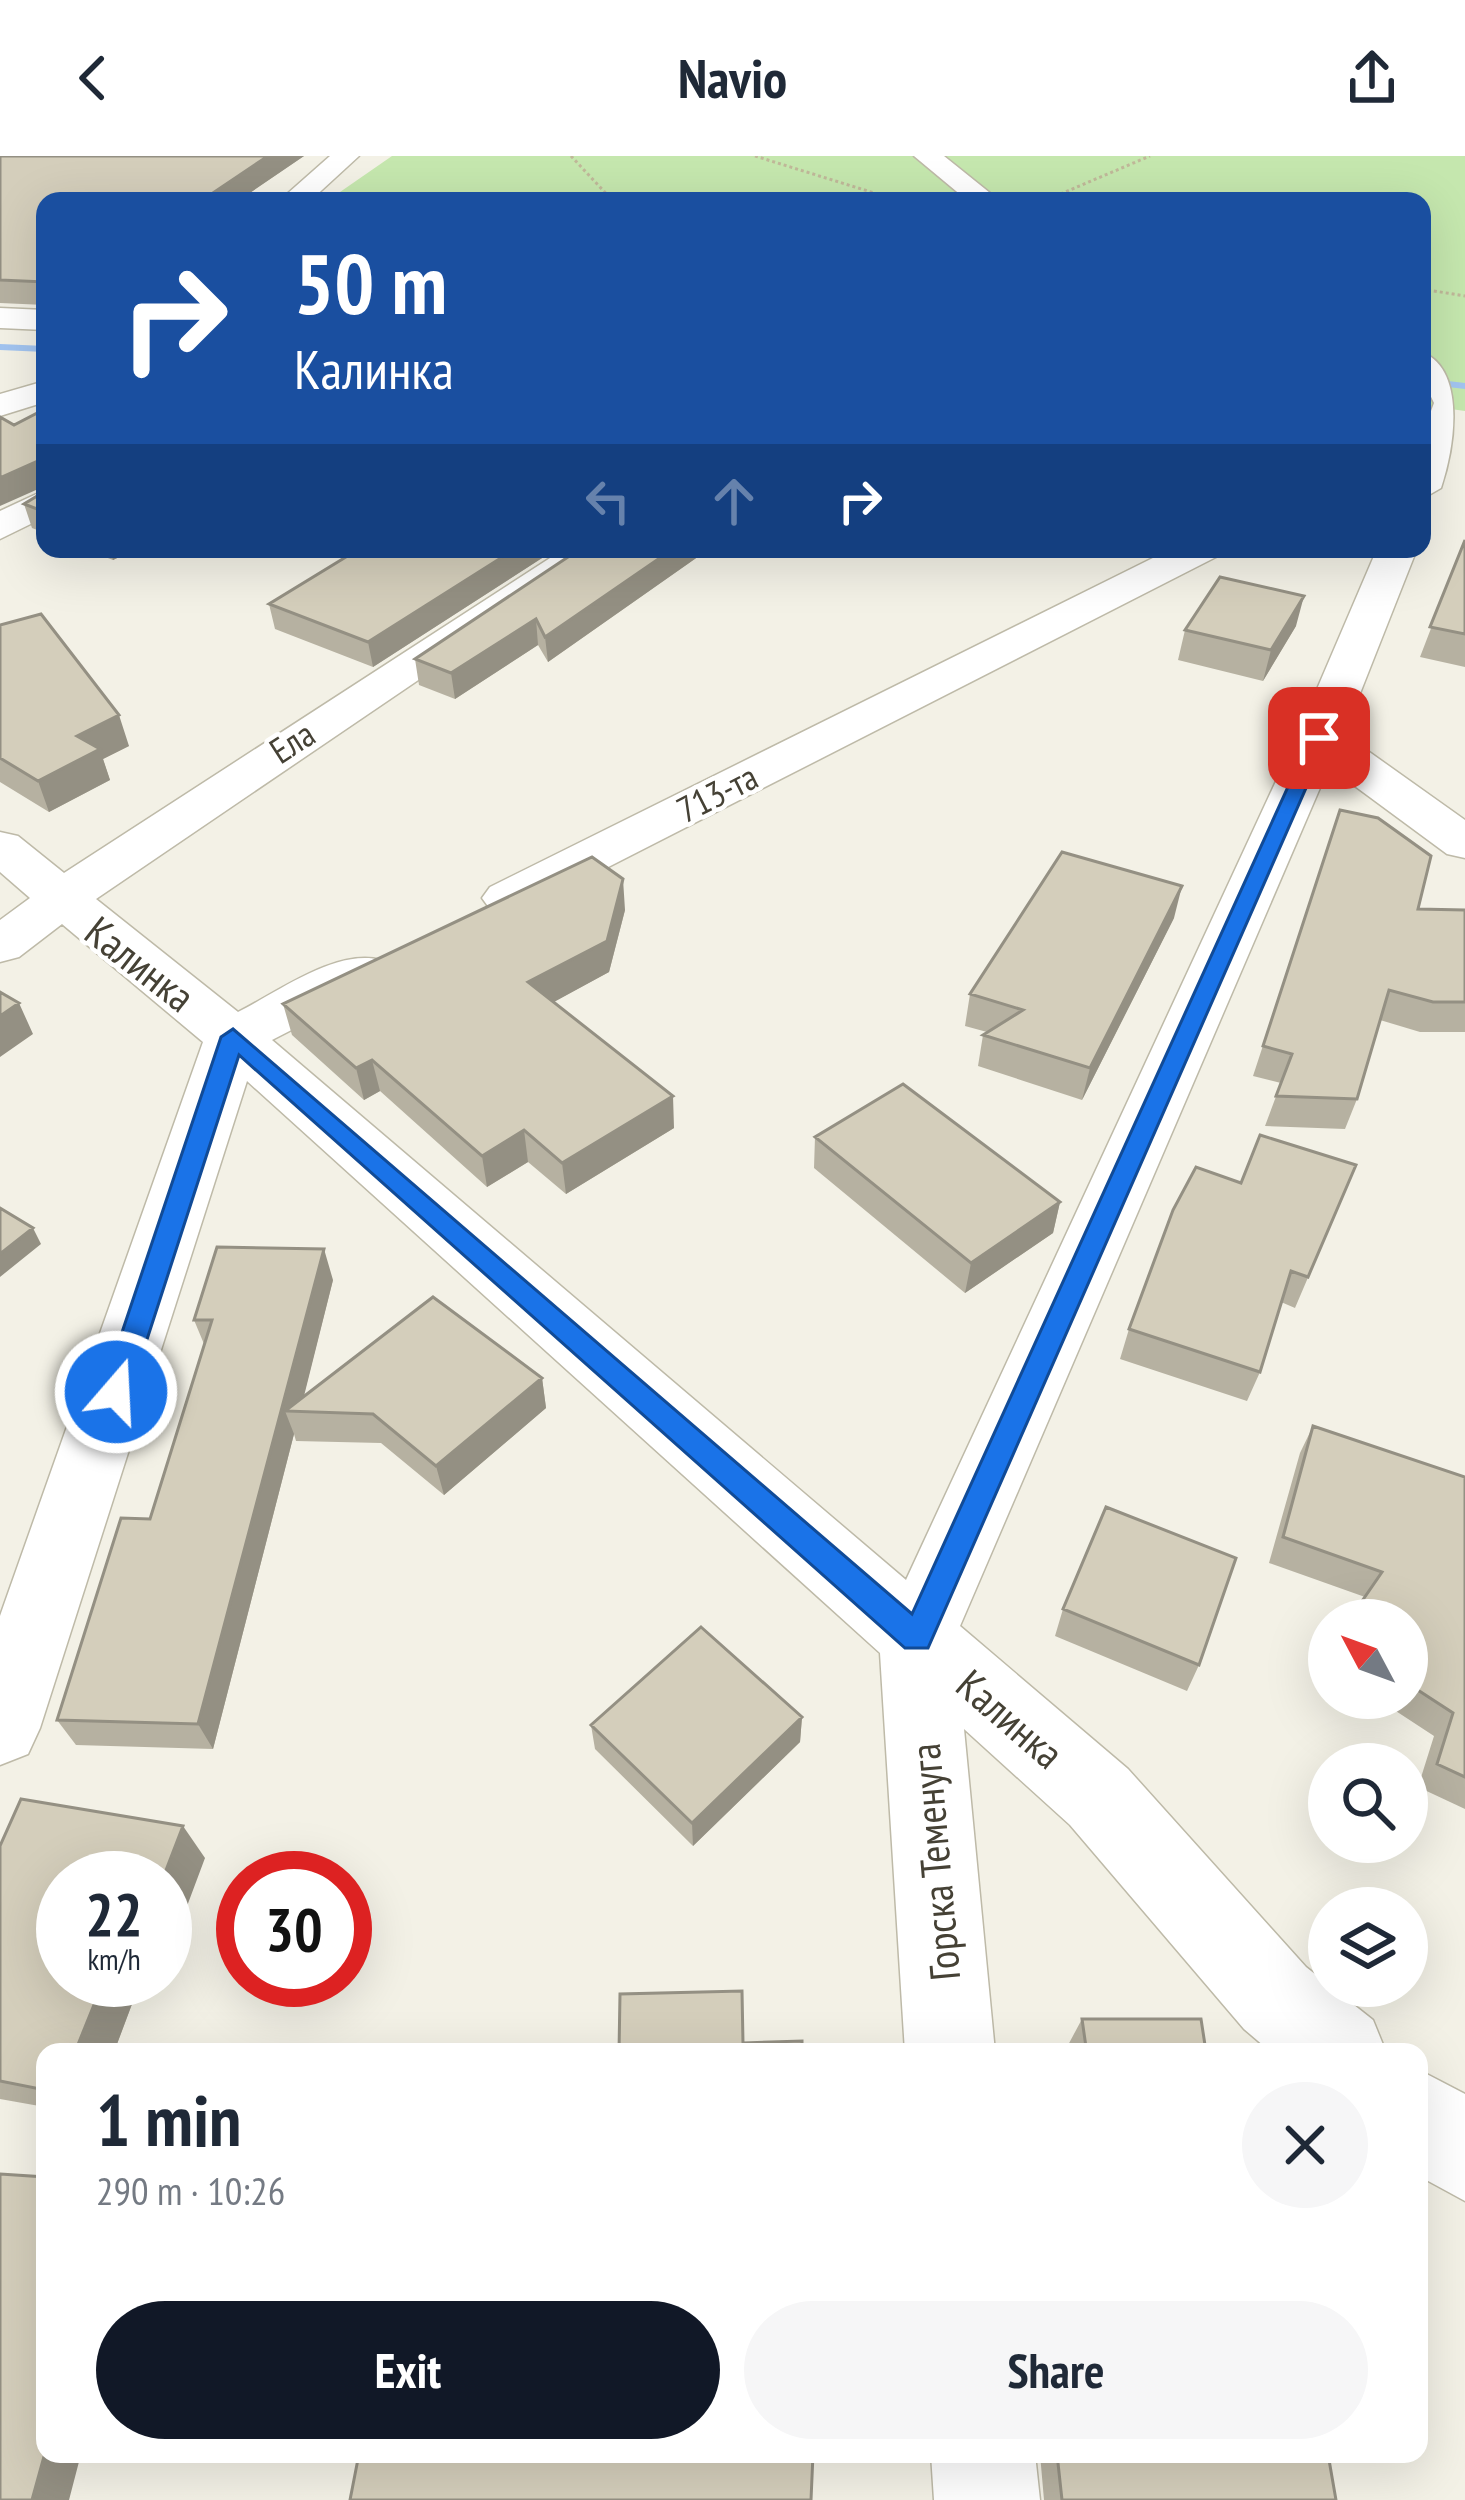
<!DOCTYPE html>
<html lang="en">
<head>
<meta charset="utf-8">
<style>
  body { margin:0; font-family:"PT Sans Narrow",sans-serif; background:#f6f6f7; color:#1f2937; height:100vh; display:flex; flex-direction:column; font-size:45px; white-space:nowrap }
  * { box-sizing:border-box; margin:0 }
  p { font-size:39px; color:#747a83 }
  .icon { flex:none; width:66px; height:66px; fill:none; stroke:currentColor; stroke-width:2; stroke-linecap:round; stroke-linejoin:round }
  .map { position:relative; flex:1; overflow:hidden }
  .sheet { position:absolute; left:36px; top:1887px; width:1392px; height:420px; display:flex; flex-direction:column; background:#fff; border-radius:24px; box-shadow:0 12px 48px #0002 }
  .sheet>* { flex:none }
  .hud { position:absolute; left:36px; top:36px; width:1395px; height:366px; border-radius:24px; box-shadow:0 12px 48px #0002; background:#1a4fa0; color:#fff; overflow:hidden }
  .needle { width:78px; rotate:311deg }
  .fabs { position:absolute; left:1308px; top:1443px; display:grid; gap:24px }
  .fabs a { display:grid; place-items:center; width:120px; height:120px; border-radius:50%; background:#fff; box-shadow:0 12px 48px #0002; font-size:60px }
  .speed { position:absolute; left:36px; top:1695px; display:flex; gap:24px; font-size:60px; font-weight:700; text-align:center }
  .speed>* { display:grid; place-content:center; width:156px; height:156px; border-radius:50%; background:#fff; box-shadow:0 12px 48px #0002; line-height:1 }
  .speed small { font-size:30px; font-weight:400 }
  .speed .limit { border:18px solid #d22; background:#fff; color:#111 }
  .pin { position:absolute; display:grid; place-items:center; width:102px; height:102px; color:#fff; margin:-51px; border-radius:24px; box-shadow:0 6px 18px #0006 }
  .me { position:absolute; width:132px; margin:-66px; rotate:19deg; stroke-linejoin:round; filter:drop-shadow(0 0 9px #0008) }
  .turn { display:flex; align-items:center; gap:42px; height:252px; padding:0 60px; font-size:54px }
  .turn .icon { width:156px; height:156px; stroke-width:2.5 }
  .turn b { display:block; font-size:84px; line-height:102px }
  .lanes { display:flex; align-items:center; height:114px; padding:0 60px; background:#0003; justify-content:center; gap:60px; direction:ltr }
  .lanes .off { opacity:.35 }
  .round { display:grid; place-items:center; flex:none; width:126px; height:126px; border-radius:63px; background:#f6f6f7 }
  .summary { display:flex; align-items:center; justify-content:space-between; height:204px; padding:0 60px }
  h1 { font-size:72px; font-weight:700; line-height:90px }
  .primary-button { display:flex; gap:24px; margin-top:auto; padding:24px 60px }
  .primary-button a { flex:1; height:138px; border-radius:72px; background:#111827; color:#fff; font-size:48px; font-weight:700; line-height:138px; text-align:center }
  .primary-button a+a { background:#f6f6f7; color:#1f2937 }
  header { display:flex; justify-content:space-between; align-items:center; height:156px; padding:0 60px; background:#fff; font-size:54px; font-weight:700 }
  .map>svg:first-child { display:block }
  .green { fill:#c5e7ae }
  .lines { fill:none; stroke-linecap:round; stroke-linejoin:round }
  .stream { fill:#a2c4f0; fill-rule:evenodd }
  .minor-casing { stroke:#bebaa8; stroke-width:3 }
  .path { stroke:#c0b899; stroke-width:3; stroke-dasharray:3 3; stroke-linecap:butt }
  .minor { fill:#fff; fill-rule:evenodd }
  .wall { fill:#b6b1a1 }
  .shaded-wall { fill:#949083 }
  .building { fill:#d4cebb; stroke:#949083; stroke-width:3 }
  .route { fill:#1a73e8; stroke:#114b97; stroke-width:3 }
  .labels { text-anchor:middle; stroke-width:9; stroke-linejoin:round; paint-order:stroke }
  .far-street-label { font-size:36px; fill:#454135; stroke:#fff }
  .street-label { font-size:42px; fill:#454135; stroke:#fff }
</style>
</head>
<body>
<header><svg class="icon" aria-label="back" viewBox="0 0 24 24"><path d="M15 5l-7 7 7 7"/></svg>Navio<svg class="icon" aria-label="share" viewBox="0 0 24 24"><path d="M12 15V3M7 8l5-5 5 5M5 13v7h14v-7"/></svg></header>
<div class="map">
<svg width="1465" height="2344" viewBox="0 0 1465 2344">
  <rect width="100%" height="100%" fill="#f3f1e6"/>
  <path class="green" d="M392,0H1465V255L1422,249V45H327Z"/>
  <g class="lines">
    <path class="stream" d="M0,188L45,190V196L0,194Z
      M1422,222L1465,227V233L1422,228Z"/>
    <defs>
      <path id="minor" d="M330,0H359L310,45H279Z
        M914,0H944L1000,45H968Z
        M0,152L45,154V174L0,172Z
        M1422,196C1465,213 1456,287 1441,332L1422,343V279L1434,247L1422,222Z
        M45,225V246L0,260V238Z
        M45,334V361L0,383V355Z
        M564,393H611L96,743L238,856C278,836 336,792 381,804L389,816L381,828L272,884L906,1424L1296,582L1377,393H1417L1344,578L1465,664V702L1447,698L1329,611L960,1470L1128,1613L1306,1811L1373,1864L1386,1896H1271L1244,1873L1070,1669L964,1573L995,1896H905L880,1497L247,925L40,1572L28,1598L0,1609V1460L203,886L62,768L19,801L0,806V764L30,742L0,716V676L18,680L64,717Z
        M1171,393H1222L1216,401L526,753L508,758L490,753L482,742L490,731Z
        M1419,1914L1465,1938V2045L1419,2020Z
        M931,2298H1035L1040,2344H934Z"/>
    </defs>
    <use href="#minor" class="minor-casing"/>
    <path class="path" d="M571,0L613,45
      M755,0L900,45
      M1044,45L1150,0
      M1422,133L1465,140"/>
    <use href="#minor" class="minor"/>
  </g>
  <path class="wall" d="M0,0H304L238,45H45V149L0,147Z
    M45,253V377L32,372L24,348L42,337L41,332L14,269Z
    M1465,384V511L1420,501Z
    M85,393H136L113,404Z
    M359,393H556L373,511L275,473L269,448Z
    M580,393H709L548,506L538,489L455,543L419,529L415,503Z
    M0,469L129,590L103,603L110,624L49,656L0,626Z
    M1296,470L1263,525L1178,504L1185,474Z
    M1340,654L1418,753L1465,754V876H1420L1380,864L1357,943L1345,973L1265,970L1281,927L1253,920Z
    M625,754L609,816L553,846L674,972L566,1038L528,1006L487,1031L380,935L364,944L292,879L283,848Z
    M1174,762L1082,944L978,910L983,879L987,876L965,870L970,838Z
    M815,981L1060,1046L1053,1077L965,1137L814,1012Z
    M1356,1009L1295,1152L1281,1146L1260,1216L1247,1245L1120,1203L1129,1173L1241,1027Z
    M333,1124L303,1242L542,1222L546,1252L444,1339L381,1287L296,1285L294,1278L213,1593L76,1589L57,1564L150,1363L204,1188L194,1164Z
    M1313,1270L1465,1321V1653L1418,1631L1434,1580L1376,1542H1407V1464L1365,1441L1269,1407L1300,1297Z
    M1063,1453L1199,1509L1187,1535L1055,1480Z
    M1329,1494V1511L1321,1506Z
    M802,1561L800,1586L693,1690L595,1593L591,1569Z
    M0,1690L205,1702L165,1722L63,1824H141L114,1896H45V1951L0,1943Z
    M1082,1863L1205,1889L1249,1896H1010L1013,1890L1067,1891Z
    M1040,2298H1328L1336,2344H1044Z"/>
  <path class="shaded-wall" d="M268,0H304L238,45H201Z
    M38,305L45,330L0,350V322Z
    M110,393H136L113,404Z
    M515,393H556L373,511L368,486Z
    M673,393H709L548,506L545,481Z
    M1304,440L1296,470L1263,525L1271,494Z
    M536,463L538,489L455,543L451,517Z
    M119,559L129,590L103,603L110,624L49,656L38,625L77,580Z
    M623,723L625,754L609,816L532,858L528,826Z
    M1182,730L1174,762L1082,944L1090,912Z
    M19,847L33,878L0,901V860Z
    M372,904L380,935L364,944L356,912Z
    M673,940L674,972L566,1038L562,1007Z
    M524,974L528,1006L487,1031L482,1000Z
    M1060,1046L1053,1077L965,1137L971,1107Z
    M33,1072L41,1088L0,1121V1098Z
    M324,1093L333,1124L300,1256L285,1255L294,1278L213,1593L198,1568Z
    M542,1222L546,1252L444,1339L436,1310Z
    M802,1561L800,1586L693,1690L692,1667Z
    M183,1670L205,1702L165,1809V1722H163Z
    M104,1824H141L114,1896H75Z
    M45,2298H81L69,2344H32Z"/>
  <path class="building" d="M0,0H268L201,45H45V126L0,124Z
    M45,253V356L24,348L42,337L38,305L0,322V261L14,269Z
    M1465,384V478L1430,471Z
    M359,393H515L368,486L269,448Z
    M580,393H673L545,481L536,463L451,517L415,503Z
    M1220,421L1304,440L1271,494L1185,474Z
    M41,458L119,559L77,580L100,593L38,625L0,602V469Z
    M1340,654L1378,662L1431,700L1418,753L1465,754V846H1433L1389,834L1357,943L1276,940L1292,898L1263,890Z
    M1062,696L1182,730L1090,912L983,879L1023,854L970,838Z
    M592,701L623,723L607,785L528,826L673,940L562,1007L524,974L482,1000L372,904L356,912L283,848Z
    M0,836L19,847L0,860Z
    M903,928L1060,1046L971,1107L815,981Z
    M1260,979L1356,1009L1308,1121L1291,1115L1260,1216L1129,1173L1173,1054L1196,1011L1241,1027Z
    M0,1052L33,1072L0,1098Z
    M217,1091L324,1093L198,1568L57,1564L121,1362L150,1363L212,1164H194Z
    M433,1141L542,1222L436,1310L373,1258L285,1255Z
    M1313,1270L1465,1321V1621L1437,1608L1453,1557L1407,1527V1464H1349L1382,1416L1283,1381Z
    M1106,1351L1236,1402L1199,1509L1063,1453Z
    M701,1471L802,1561L692,1667L591,1569Z
    M21,1643L183,1670L163,1722H63V1824H104L75,1896H45V1934L0,1925V1690Z
    M742,1835L743,1887L802,1885V1896H619L620,1838Z
    M1082,1863H1201L1205,1889L1247,1890L1249,1896H1014L1013,1890L1086,1891Z
    M0,2018L45,2021V2297L32,2344H0Z
    M359,2298H813L811,2344H350Z
    M1057,2298H1328L1336,2344H1062Z"/>
  <path class="route" d="M1312,578L1328,582L928,1492H905L239,899L130,1236L116,1248L106,1244L102,1236L221,881L233,873L912,1458Z"/>
  <g class="labels">
    <g class="far-street-label">
      <text transform="translate(292 586) rotate(-33)" y="13">Ела</text>
      <text transform="translate(717 637) rotate(-27)" y="13">713-та</text>
    </g>
    <g class="street-label">
      <text transform="translate(140 808) rotate(38)" y="15">Калинка</text>
      <text transform="translate(1010 1563) rotate(41)" y="15">Калинка</text>
      <text transform="translate(935 1706) rotate(-95)" y="15">Горска Теменуга</text>
    </g>
  </g>
</svg>
<div class="fabs">
<a><svg class="needle" viewBox="-14 -14 28 28"><path d="M0-13l5 13h-10z" fill="#e53935"/><path d="M0 13l5-13h-10z" fill="#747a83"/></svg></a>
<a><svg class="icon" aria-label="search" viewBox="0 0 24 24"><circle cx="10" cy="10" r="6"/><path d="M15 15l6 6"/></svg></a>
<a><svg class="icon" aria-label="layers" viewBox="0 0 24 24"><path d="M12 4l9 5-9 5-9-5zM3 14l9 5 9-5"/></svg></a>
</div>
<div class="speed"><div>22<small>km/h</small></div><div class="limit">30</div></div>
<div class="pin" style="left:1319px;top:582px;background:#d93025"><svg class="icon" aria-label="arrive" viewBox="0 0 24 24"><path d="M6 21V4h12l-3 4 3 4H6"/></svg></div>
<svg class="me" style="left:116px;top:1236px" viewBox="-20 -20 40 40"><circle r="17" fill="#1a73e8" stroke="#fff" stroke-width="3"/><path d="M0-11L8 9 0 5-8 9z" fill="#fff"/></svg>
<div class="hud">
<div class="turn"><svg class="icon" aria-label="right" viewBox="0 0 24 24"><path d="M7 20v-9h11M14 6l5 5-5 5"/></svg><div><b>50 m</b>Калинка</div></div>
<div class="lanes"><svg class="icon off" aria-label="left" viewBox="0 0 24 24"><path d="M17 20v-9H6M10 6l-5 5 5 5"/></svg><svg class="icon off" aria-label="ahead" viewBox="0 0 24 24"><path d="M12 20V5M6 11l6-6 6 6"/></svg><svg class="icon" aria-label="right" viewBox="0 0 24 24"><path d="M7 20v-9h11M14 6l5 5-5 5"/></svg></div>
</div>
<section class="sheet">
<div class="summary"><div><h1>1 min</h1><p>290 m · 10:26</p></div><a class="round"><svg class="icon" aria-label="close" viewBox="0 0 24 24"><path d="M6 6l12 12M18 6L6 18"/></svg></a></div>
<div class="primary-button"><a>Exit</a><a>Share</a></div>
</section>
</div>
</body>
</html>
